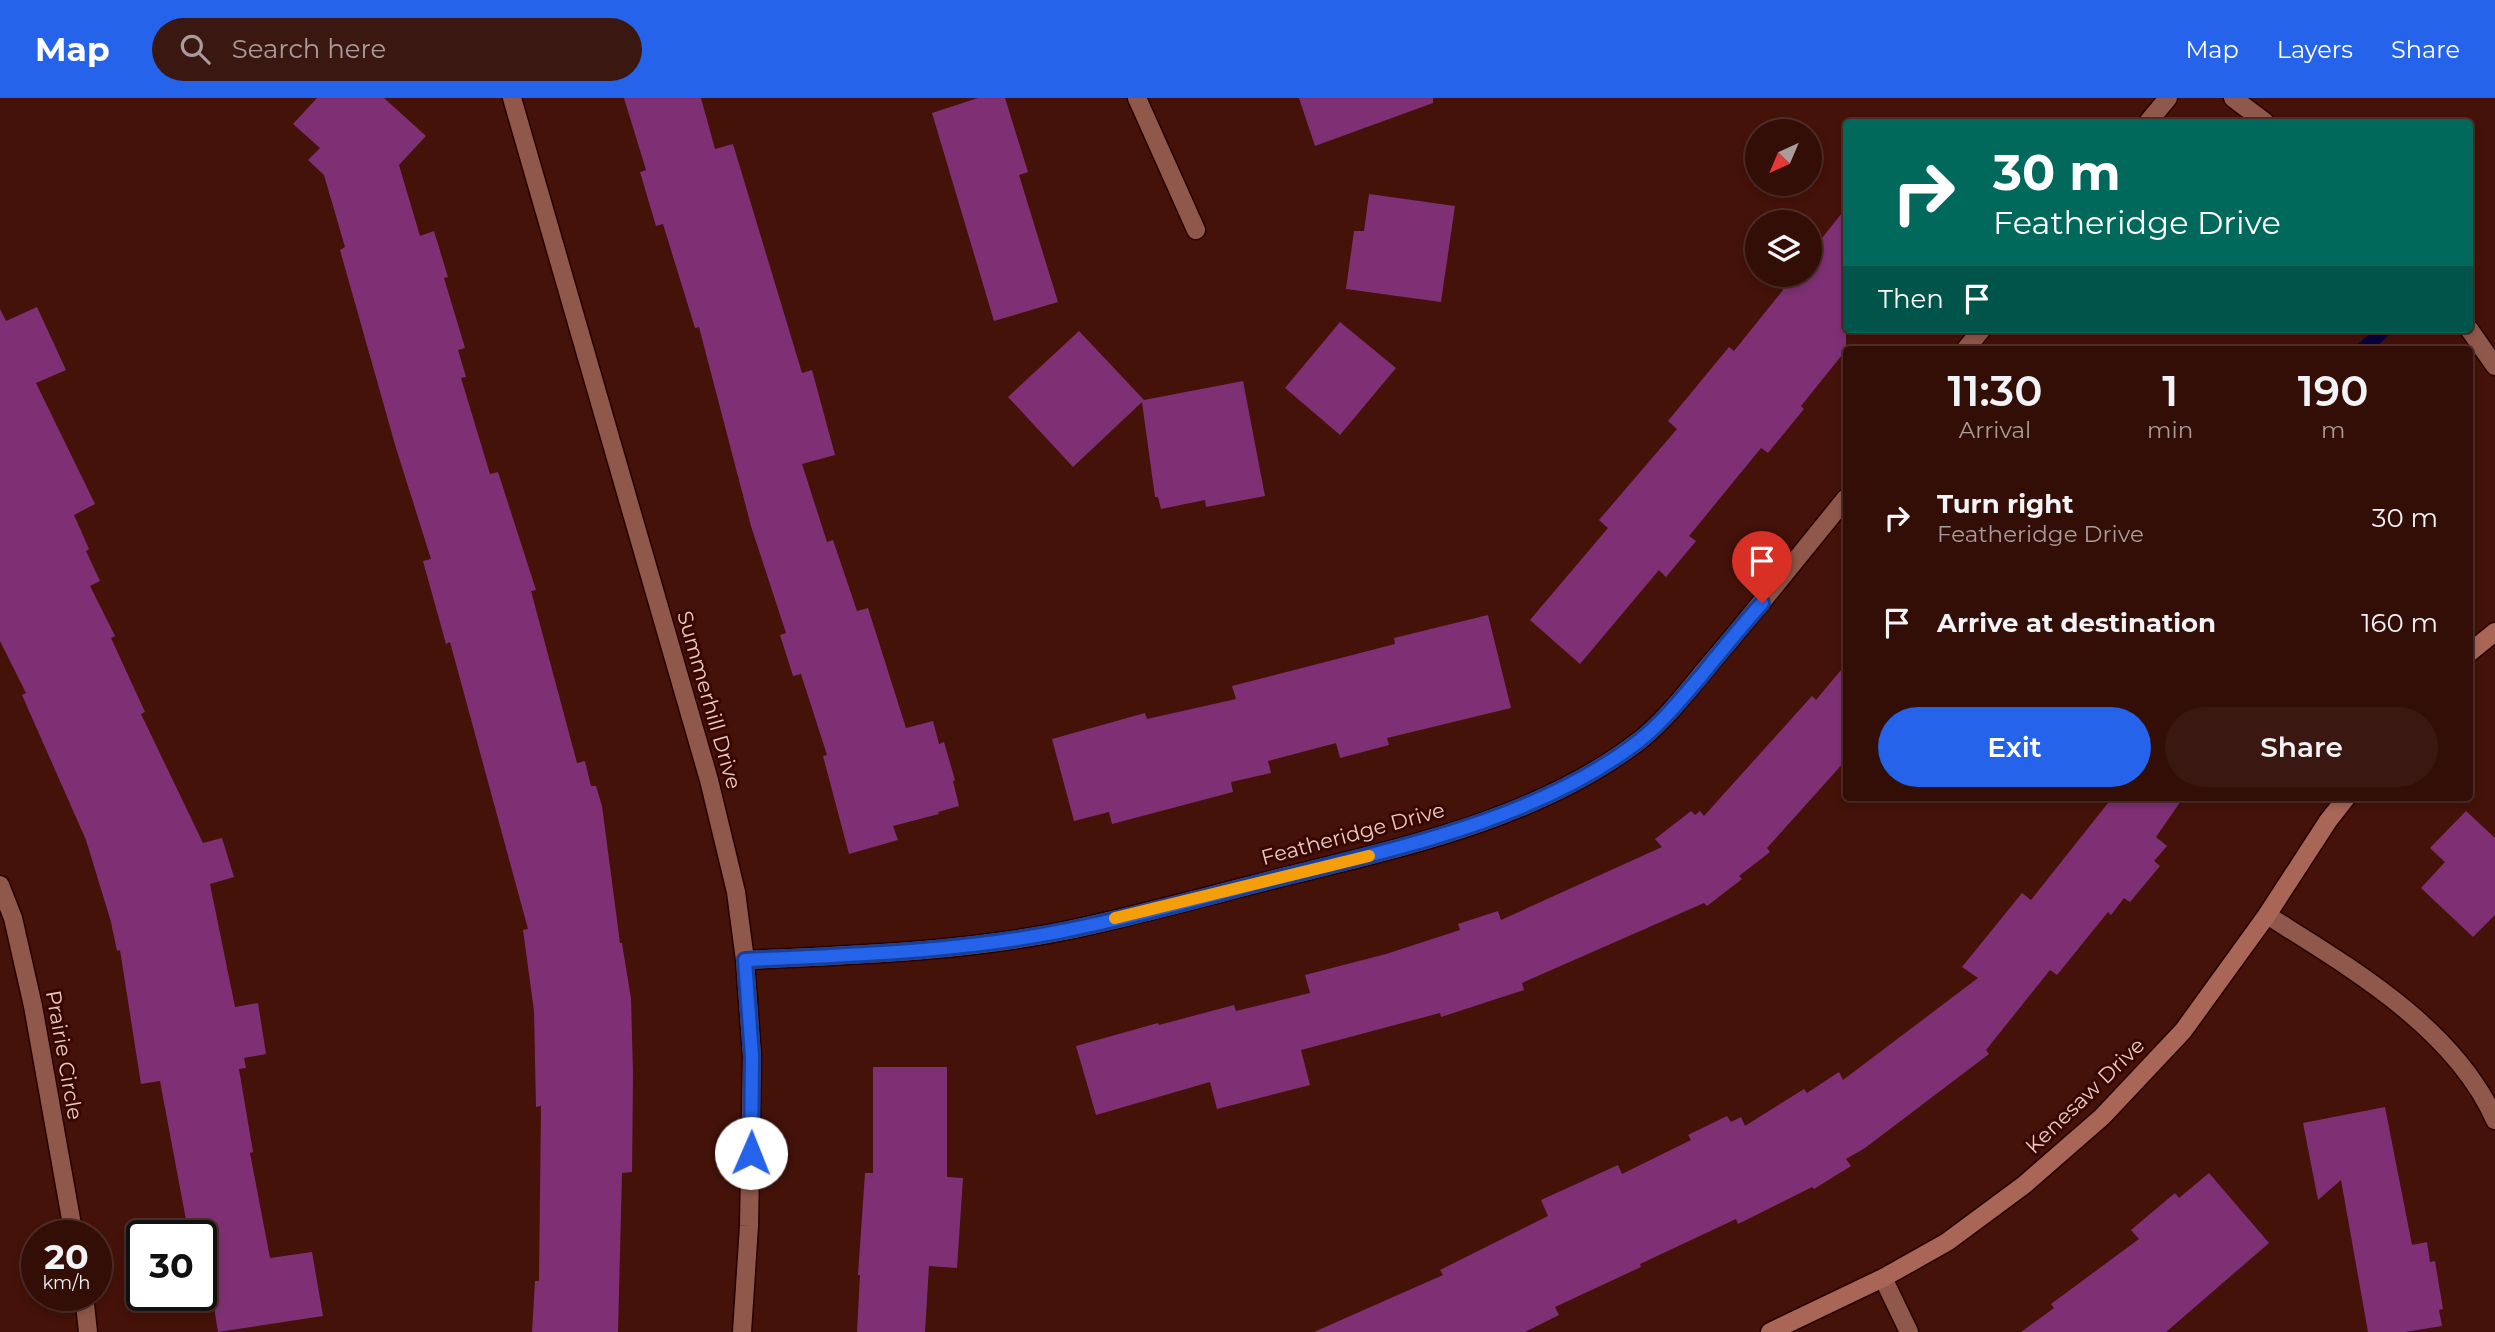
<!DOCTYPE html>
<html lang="en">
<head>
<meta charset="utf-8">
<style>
  body { margin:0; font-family:Montserrat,sans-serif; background:#3b1711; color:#f1f3f6; height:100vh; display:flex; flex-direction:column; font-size:26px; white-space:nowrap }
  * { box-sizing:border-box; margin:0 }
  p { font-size:23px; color:#a99c9b }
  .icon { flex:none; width:38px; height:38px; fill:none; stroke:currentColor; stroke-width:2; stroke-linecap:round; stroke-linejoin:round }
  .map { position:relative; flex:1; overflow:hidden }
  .sheet { position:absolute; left:1843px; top:248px; width:630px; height:455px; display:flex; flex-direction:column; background:#330e07; border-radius:7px; box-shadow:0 4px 10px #0003,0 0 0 2px #4e2e28 }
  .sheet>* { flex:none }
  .guide { position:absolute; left:1843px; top:21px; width:630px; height:214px; border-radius:7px; box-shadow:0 4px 10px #0003,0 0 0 2px #4e2e28; background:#00695c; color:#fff; overflow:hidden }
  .needle { width:46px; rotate:224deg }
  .fabs { position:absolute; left:1745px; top:21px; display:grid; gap:14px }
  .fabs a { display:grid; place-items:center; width:77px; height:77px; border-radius:50%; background:#330e07; box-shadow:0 4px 10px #0003,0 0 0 2px #4e2e28; font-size:35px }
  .speed { position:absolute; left:21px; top:1122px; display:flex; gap:14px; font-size:35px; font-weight:700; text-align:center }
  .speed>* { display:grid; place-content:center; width:91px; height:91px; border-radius:50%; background:#330e07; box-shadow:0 4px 10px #0003,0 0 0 2px #4e2e28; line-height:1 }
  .speed small { font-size:18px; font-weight:400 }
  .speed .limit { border:4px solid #111; border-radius:10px; background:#fff; color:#111 }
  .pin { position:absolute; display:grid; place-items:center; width:60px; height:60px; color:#fff; margin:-72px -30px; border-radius:50% 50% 50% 0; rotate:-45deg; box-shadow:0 0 7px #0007 }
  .pin .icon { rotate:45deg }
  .me { position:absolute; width:77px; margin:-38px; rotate:1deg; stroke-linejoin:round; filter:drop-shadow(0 0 5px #0008) }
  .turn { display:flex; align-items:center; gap:24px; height:147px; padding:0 35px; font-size:32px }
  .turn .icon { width:91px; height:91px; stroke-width:2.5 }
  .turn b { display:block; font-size:49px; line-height:60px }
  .then { display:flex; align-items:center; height:66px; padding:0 35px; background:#0003; gap:14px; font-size:26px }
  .eta { display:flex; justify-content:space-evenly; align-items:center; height:119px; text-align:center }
  .eta b { font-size:42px; font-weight:600; line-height:49px }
  .action { display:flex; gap:14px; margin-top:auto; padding:14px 35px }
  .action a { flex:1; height:80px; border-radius:42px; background:#2563eb; color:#fff; font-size:28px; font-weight:600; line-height:80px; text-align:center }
  .action a+a { background:#3b1711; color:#f1f3f6 }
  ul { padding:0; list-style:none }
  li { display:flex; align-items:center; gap:21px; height:105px; padding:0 35px }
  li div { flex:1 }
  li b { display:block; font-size:26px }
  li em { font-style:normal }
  header { display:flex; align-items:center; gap:42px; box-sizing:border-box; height:98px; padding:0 35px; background:#2563eb; color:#fff }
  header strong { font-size:33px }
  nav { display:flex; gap:38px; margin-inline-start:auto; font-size:24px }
  .search { width:490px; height:63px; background:#3b1711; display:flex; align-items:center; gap:18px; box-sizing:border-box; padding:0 24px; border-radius:38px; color:#a99c9b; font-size:26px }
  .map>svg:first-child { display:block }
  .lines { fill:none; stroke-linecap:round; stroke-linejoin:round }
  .stream { stroke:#07003e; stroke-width:14 }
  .building { fill:#7f3075 }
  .street-casing { stroke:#270000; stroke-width:21 }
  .secondary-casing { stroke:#270000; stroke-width:21 }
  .street { stroke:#90584b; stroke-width:18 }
  .secondary { stroke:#a96657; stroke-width:18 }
  .route-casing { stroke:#184099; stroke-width:18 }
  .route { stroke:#2563eb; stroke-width:12 }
  .slow { stroke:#f59e0b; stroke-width:12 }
  .labels { text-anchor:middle; stroke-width:6; stroke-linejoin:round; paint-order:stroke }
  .street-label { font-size:21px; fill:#ebcac3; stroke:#380701 }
</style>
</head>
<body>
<header>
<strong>Map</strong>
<div class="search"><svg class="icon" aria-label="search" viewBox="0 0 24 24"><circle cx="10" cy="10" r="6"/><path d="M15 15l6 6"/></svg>Search here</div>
<nav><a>Map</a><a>Layers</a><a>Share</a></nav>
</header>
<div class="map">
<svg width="2495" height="1234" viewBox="0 0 2495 1234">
  <rect width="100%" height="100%" fill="#441209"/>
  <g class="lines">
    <path class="stream" d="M2362,252L2382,234"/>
  </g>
  <path class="building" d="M317,0H384L426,38L399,67L420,138L434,133L448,179L444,180L465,250L458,252L466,279L461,280L490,376L498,374L536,492L531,493L577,665L585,663L591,688H596L602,708L620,845H622L631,901L633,975L632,1074L622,1075L618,1234H532L535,1183H539L541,1008L536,1009L534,913L523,832L528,831L450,544L446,546L423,463L431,461L396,350L340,152L345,149L324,77L308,62L320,50L293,26Z
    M624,0H701L715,51L733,46L802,275L812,272L835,357L802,366L827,444L833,442L857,513L868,510L906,630L933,623L939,646L944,644L955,682L953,683L959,708L938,714L939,716L893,728L898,742L849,756L823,658L827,657L801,576L793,578L780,537L786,535L751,428L699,229L695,230L663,126L656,128L640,74L646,72Z
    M978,0H1005L1028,74L1019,77L1058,204L994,223L932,15Z
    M1299,0H1433V5L1315,48Z
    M1369,96L1455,108L1441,204L1346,191L1354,133H1364Z
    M1846,110V252L1801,308L1804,311L1768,355L1761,350L1689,438L1696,443L1666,479L1659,472L1580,566L1530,522L1608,430L1599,422L1677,331L1668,323L1729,249L1734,253L1783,192L1781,190L1792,177H1810V155Z
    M37,209L66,272L36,285L95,406L74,417L89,451L86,453L100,483L90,488L115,538L111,540L145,614L141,616L203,745L222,740L234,779L210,786L235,909L258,905L266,956L244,960L246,970L239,971L253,1054L250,1055L270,1160L312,1154L323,1218L218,1234L205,1151L201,1152V1138H189L160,983L141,986L120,852L117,853L111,824L86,742L22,597L26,595L0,543V211L6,223Z
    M1340,224L1396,270L1340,337L1285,290Z
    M1079,233L1144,302L1243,283L1265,398L1206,409L1205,402L1161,411L1158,399H1155L1142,304L1073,369L1008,299Z
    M1488,517L1511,610L1387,640L1389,647L1340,660L1336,645L1268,663L1271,675L1231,684L1233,694L1112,726L1109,714L1074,723L1052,641L1145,615L1147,621L1236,601L1232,588L1395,546L1394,540Z
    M1846,566V662L1767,750L1770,754L1739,778L1742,781L1707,808L1704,805L1522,885L1524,892L1441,919L1440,915L1301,952L1310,987L1217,1011L1210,984L1096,1017L1076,948L1158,925L1159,927L1234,907L1236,913L1310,895L1305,877L1386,856L1460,832L1458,826L1498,813L1501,822L1662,749L1655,741L1691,713L1695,717L1700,713L1704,718L1812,598L1816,602Z
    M2112,700H2183L2156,739L2167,748L2154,763L2160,768L2130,804L2124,800L2111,817L2108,814L2057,877L2050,872L1986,952L1989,956L1865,1050L1846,1061L1851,1068L1814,1091L1812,1089L1738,1126L1736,1121L1640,1166L1641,1169L1555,1209L1559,1217L1525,1234H1314L1443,1177L1440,1172L1548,1118L1541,1102L1618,1067L1622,1076L1691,1042L1688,1037L1727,1018L1731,1024L1741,1019L1745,1028L1804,991L1807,995L1839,974L1843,982L1978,880L1962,869L2022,795L2031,802Z
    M2466,713L2495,740V817L2473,839L2421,790L2445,764L2430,750Z
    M873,969H947V1079L963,1080L957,1170L929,1168L925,1234H857L860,1177H858L865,1075H873Z
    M2385,1009L2412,1147L2427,1144L2430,1164L2435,1163L2443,1211L2439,1212L2442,1228L2405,1234H2368L2341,1082L2318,1102L2303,1025Z
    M2209,1075L2269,1145L2166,1234H2021L2054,1210L2051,1206L2139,1141L2131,1132L2175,1095L2179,1100Z"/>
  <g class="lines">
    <defs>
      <path id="street" d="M512,0L709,682L736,794L745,862L752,958L749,1128L742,1234
        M1137,0L1196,132
        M2233,0L2265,24
        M2148,24L2168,0
        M2469,231L2495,268
        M1965,252L1982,231
        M0,787L13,820L33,908L74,1138
        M2267,817C2349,869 2454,929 2495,1022
        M745,862C851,857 959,854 1064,833C1141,817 1218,795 1295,776C1413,747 1541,718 1639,643C1668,620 1691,588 1715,560C1760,507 1803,453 1846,400
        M1883,1180L1909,1234
        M84,1197L88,1234"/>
      <path id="secondary" d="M2469,555L2495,534
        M1770,1234L1883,1180L1947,1144L2024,1087L2102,1019L2183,933L2267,817L2328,723L2346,700"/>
    </defs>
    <use href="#street" class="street-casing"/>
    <use href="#secondary" class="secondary-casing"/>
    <use href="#street" class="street"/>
    <use href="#secondary" class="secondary"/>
  </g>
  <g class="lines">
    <defs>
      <path id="route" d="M751,1055L752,958L745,862C851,857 958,854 1063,833C1140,818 1215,796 1291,777C1408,748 1542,718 1639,643C1662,625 1682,600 1701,578C1721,553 1741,529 1762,505"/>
    </defs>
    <use href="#route" class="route-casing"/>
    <use href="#route" class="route"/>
    <path class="slow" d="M1115,820L1369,758"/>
  </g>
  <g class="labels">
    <g class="street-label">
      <text transform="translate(709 602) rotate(74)" y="7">Summerhill Drive</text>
      <text transform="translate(1353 736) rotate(-15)" y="7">Featheridge Drive</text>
      <text transform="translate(64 957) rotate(80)" y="7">Prairie Circle</text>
      <text transform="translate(2085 998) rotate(-44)" y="7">Kenesaw Drive</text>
    </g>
  </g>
</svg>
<div class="fabs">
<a><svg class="needle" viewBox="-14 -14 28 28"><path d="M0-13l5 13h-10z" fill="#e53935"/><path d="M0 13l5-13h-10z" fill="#a99c9b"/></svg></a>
<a><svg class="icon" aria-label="layers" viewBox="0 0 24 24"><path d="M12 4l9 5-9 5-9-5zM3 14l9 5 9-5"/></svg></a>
</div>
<div class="speed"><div>20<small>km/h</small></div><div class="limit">30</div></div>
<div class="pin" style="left:1762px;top:505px;background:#d93025"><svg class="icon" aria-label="arrive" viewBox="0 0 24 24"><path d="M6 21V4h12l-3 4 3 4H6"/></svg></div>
<svg class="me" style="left:751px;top:1055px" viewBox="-20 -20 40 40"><circle r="19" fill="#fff"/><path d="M0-13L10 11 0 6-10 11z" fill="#2563eb"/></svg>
<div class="guide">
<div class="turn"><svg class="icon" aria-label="right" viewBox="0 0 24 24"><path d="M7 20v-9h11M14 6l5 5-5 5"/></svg><div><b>30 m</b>Featheridge Drive</div></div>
<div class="then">Then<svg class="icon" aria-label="arrive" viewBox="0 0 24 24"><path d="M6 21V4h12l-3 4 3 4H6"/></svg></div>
</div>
<section class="sheet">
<div class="eta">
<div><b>11:30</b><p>Arrival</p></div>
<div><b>1</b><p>min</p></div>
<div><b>190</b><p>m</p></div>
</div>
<ul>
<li><svg class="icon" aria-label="right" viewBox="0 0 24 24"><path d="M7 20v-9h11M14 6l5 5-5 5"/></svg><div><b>Turn right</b><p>Featheridge Drive</p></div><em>30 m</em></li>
<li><svg class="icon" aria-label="arrive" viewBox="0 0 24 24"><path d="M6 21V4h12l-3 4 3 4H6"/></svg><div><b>Arrive at destination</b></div><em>160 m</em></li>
</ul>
<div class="action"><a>Exit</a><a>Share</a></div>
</section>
</div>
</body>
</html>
